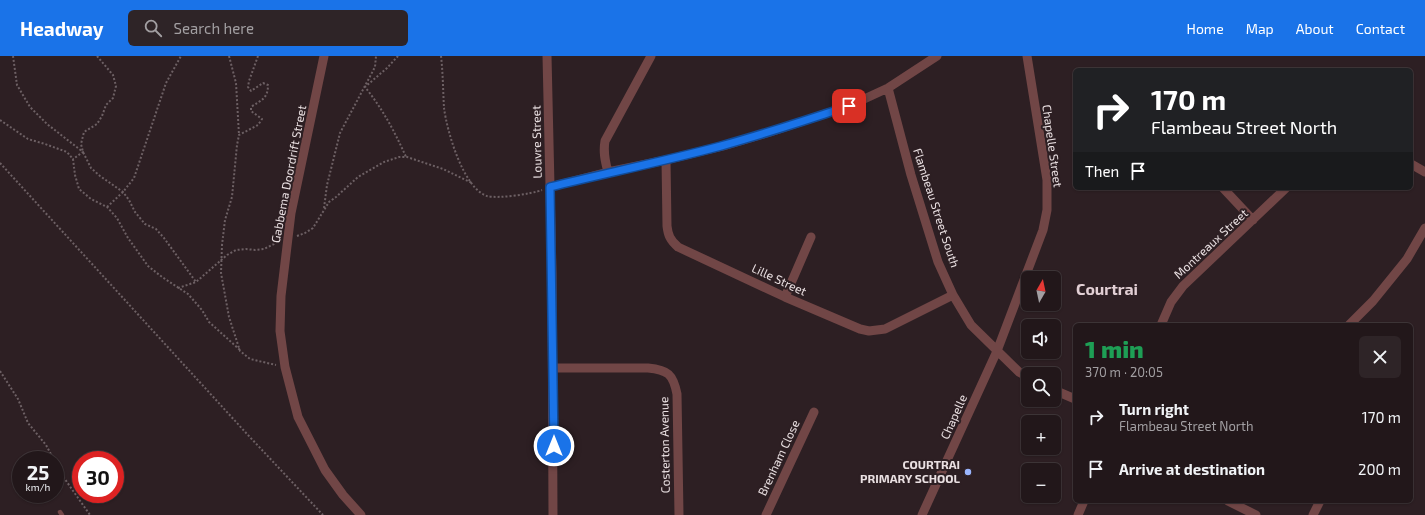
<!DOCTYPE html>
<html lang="en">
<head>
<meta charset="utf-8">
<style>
  body { margin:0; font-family:"Exo 2",sans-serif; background:#2e2427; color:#f1f3f6; height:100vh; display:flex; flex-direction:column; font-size:15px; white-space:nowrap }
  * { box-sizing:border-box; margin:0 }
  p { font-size:13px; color:#a29fa2 }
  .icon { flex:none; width:22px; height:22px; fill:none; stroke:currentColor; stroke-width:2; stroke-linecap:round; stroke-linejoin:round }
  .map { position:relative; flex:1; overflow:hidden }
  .sheet { position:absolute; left:1073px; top:267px; width:340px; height:180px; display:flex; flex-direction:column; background:#22171a; border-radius:6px; box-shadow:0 1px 3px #0004,0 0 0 1px #3f3639 }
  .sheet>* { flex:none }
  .banner { position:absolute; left:1073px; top:12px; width:340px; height:122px; border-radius:6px; box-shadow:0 1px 3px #0004,0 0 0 1px #3f3639; background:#202124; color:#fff; overflow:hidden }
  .needle { width:26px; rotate:9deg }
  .buttons { position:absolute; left:1021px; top:215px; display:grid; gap:8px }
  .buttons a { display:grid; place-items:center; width:40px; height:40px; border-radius:6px; background:#22171a; box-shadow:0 1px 3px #0004,0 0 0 1px #3f3639; font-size:20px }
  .speed { position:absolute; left:12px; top:395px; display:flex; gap:8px; font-size:20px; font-weight:700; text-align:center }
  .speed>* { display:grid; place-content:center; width:52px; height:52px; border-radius:50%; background:#22171a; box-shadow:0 1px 3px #0004,0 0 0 1px #3f3639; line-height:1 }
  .speed small { font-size:10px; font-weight:400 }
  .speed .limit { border:6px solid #d22; background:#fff; color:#111 }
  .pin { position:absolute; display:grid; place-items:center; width:34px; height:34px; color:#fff; margin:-17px; border-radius:8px; box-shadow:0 2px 6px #0006 }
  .me { position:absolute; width:44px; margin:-22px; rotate:0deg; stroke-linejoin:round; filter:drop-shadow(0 0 3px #0008) }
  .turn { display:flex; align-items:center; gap:14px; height:84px; padding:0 12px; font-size:18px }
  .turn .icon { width:52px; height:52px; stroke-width:2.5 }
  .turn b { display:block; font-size:28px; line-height:34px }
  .then { display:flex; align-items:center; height:38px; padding:0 12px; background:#0003; gap:8px; font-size:15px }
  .round { display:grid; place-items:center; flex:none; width:42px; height:42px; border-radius:6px; background:#2e2427 }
  .headline { display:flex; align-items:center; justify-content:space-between; height:68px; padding:0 12px }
  h1 { font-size:24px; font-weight:800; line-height:30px; color:#1e9e55 }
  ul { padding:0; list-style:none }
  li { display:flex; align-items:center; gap:12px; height:52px; padding:0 12px }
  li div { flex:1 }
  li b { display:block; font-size:15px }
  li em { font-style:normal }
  header { display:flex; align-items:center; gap:24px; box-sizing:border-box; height:56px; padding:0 20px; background:#1a73e8; color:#fff }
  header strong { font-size:19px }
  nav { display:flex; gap:22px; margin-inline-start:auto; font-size:14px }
  .search { width:280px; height:36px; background:#2e2427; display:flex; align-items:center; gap:10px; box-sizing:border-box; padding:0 14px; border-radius:6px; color:#a29fa2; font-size:15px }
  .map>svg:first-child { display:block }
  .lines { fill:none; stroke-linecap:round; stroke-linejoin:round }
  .path { stroke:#6d6064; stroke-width:2; stroke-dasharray:2 2; stroke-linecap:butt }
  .service { stroke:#714646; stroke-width:4.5 }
  .minor { stroke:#714646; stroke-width:9 }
  .route-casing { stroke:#114b97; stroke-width:10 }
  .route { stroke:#1a73e8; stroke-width:7 }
  .poi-dot { fill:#9ab5fd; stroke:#2d1f23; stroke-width:1.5 }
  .labels { text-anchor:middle; stroke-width:4; stroke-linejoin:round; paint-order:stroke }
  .street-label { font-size:12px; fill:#eae0e2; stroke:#2d1f23 }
  .poi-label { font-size:12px; font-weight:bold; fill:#eae0e2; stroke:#2d1f23; text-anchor:end }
  .district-label { font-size:16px; font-weight:bold; fill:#e2cfd4; stroke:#2d1f23 }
</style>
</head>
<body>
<header>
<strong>Headway</strong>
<div class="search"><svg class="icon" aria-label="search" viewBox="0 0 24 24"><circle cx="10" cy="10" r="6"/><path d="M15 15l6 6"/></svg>Search here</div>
<nav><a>Home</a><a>Map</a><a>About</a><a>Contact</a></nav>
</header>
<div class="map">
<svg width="1425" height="459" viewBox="0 0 1425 459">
  <rect width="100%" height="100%" fill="#2d1f23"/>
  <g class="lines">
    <path class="path" d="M13,0L17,29L30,51L47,68L83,96L73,103
      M97,0L113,19L116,30L113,42L106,49L102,60L97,68L84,76L81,88L83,96L91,112L100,120L123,136L129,144L135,156L145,168L156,173L164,182L196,226
      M229,0L236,27L239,79
      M258,0L249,25L248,31L251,35L263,27L268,29C268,43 261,44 251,51V55L262,63L258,69L239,79L237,89L232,141L225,164L222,189L221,217L229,261L240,295L250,303L276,309
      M398,0L387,12L365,31C382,52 395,76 406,101
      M441,0C443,17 443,35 444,52C447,75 463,132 487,140C498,143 531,138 542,134
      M0,64L28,83L45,88L67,96L73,103L75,119L79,133L91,143L107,151L117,162L128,182L148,210L162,221L188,238L202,254L209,266L240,294
      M0,107L247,378L323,459
      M107,151L123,136L134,122L166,27L181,0
      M324,152L327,129L340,77L375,11L376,0
      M297,180L305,177L313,172L329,146L336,141L358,121L384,106L399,101H407L443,113L472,127
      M178,232L196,226L227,199L236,194L246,193L255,194L264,193L278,186
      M0,315L18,343L28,367L46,389L62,419L90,459"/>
    <path class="service" d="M60,456L62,459"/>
    <path class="minor" d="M324,0L291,157L281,240L280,275L285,311L298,361L325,414L343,439L361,459
      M547,0L552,217L553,459
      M888,32L911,119L938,206L953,239L971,269L1019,316L1028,321
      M666,104L667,170C668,179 670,184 678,191L785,241L860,273L869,275L885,273L953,239
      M1411,108L1425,116
      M608,116C605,105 603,96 605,85L651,0
      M550,131L608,116L666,104L723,90L770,76L849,50L888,32L937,0
      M1223,132L1253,164
      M785,241L811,181
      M1161,269L1171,246L1183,230L1286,132
      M1349,269L1373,245L1407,203L1425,172
      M553,312H648C668,314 673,318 677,338L679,459
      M1054,334L1075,343
      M1228,445L1256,459
      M766,459L814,356
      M922,459L997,295L1043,174L1047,154V124L1027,0
      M1078,459L1084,445
      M1313,459L1320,445"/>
  </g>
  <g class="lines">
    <defs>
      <path id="route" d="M554,390L550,131C607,117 665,105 721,90C764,78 807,64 849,50"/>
    </defs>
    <use href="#route" class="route-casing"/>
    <use href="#route" class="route"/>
  </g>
  <circle class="poi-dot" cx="968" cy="416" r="4"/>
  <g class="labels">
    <g class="street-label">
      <text transform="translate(537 86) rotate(-91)" y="4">Louvre Street</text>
      <text transform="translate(1052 90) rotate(82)" y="4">Chapelle Street</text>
      <text transform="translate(289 118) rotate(-79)" y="4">Gabbema Doordrift Street</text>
      <text transform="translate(936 152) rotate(72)" y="4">Flambeau Street South</text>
      <text transform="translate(1211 188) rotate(-43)" y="4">Montreaux Street</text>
      <text transform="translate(779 224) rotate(25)" y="4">Lille Street</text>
      <text transform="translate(954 361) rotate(-66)" y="4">Chapelle</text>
      <text transform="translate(665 389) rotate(-91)" y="4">Costerton Avenue</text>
      <text transform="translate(779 402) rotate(-65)" y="4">Brenham Close</text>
    </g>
    <g class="poi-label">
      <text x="960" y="413">COURTRAI<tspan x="960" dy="14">PRIMARY SCHOOL</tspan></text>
    </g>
    <g class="district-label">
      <text x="1107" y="239">Courtrai</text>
    </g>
  </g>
</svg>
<div class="buttons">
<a><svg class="needle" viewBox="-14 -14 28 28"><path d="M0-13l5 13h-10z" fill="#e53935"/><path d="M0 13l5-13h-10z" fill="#a29fa2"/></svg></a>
<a><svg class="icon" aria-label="sound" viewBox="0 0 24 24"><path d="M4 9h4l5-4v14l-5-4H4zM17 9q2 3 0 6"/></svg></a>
<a><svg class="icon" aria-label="search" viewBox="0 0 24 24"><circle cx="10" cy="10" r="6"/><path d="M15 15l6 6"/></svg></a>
<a>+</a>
<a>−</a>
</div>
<div class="speed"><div>25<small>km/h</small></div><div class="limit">30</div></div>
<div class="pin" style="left:849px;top:50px;background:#d93025"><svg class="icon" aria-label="arrive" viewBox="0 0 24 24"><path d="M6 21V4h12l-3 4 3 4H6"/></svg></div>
<svg class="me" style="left:554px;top:390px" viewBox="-20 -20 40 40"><circle r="17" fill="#1a73e8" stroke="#fff" stroke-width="3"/><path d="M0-11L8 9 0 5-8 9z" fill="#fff"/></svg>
<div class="banner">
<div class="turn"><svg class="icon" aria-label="right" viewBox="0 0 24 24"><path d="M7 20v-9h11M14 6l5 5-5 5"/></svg><div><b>170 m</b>Flambeau Street North</div></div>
<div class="then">Then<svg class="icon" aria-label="arrive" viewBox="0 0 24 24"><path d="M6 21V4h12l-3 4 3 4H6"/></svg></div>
</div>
<section class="sheet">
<div class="headline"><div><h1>1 min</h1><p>370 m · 20:05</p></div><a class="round"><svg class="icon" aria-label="close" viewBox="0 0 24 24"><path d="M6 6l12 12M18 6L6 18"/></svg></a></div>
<ul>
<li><svg class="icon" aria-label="right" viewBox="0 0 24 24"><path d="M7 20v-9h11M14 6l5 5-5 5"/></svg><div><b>Turn right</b><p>Flambeau Street North</p></div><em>170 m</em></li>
<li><svg class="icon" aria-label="arrive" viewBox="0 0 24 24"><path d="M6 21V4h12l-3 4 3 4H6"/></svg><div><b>Arrive at destination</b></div><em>200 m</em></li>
</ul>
</section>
</div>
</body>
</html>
